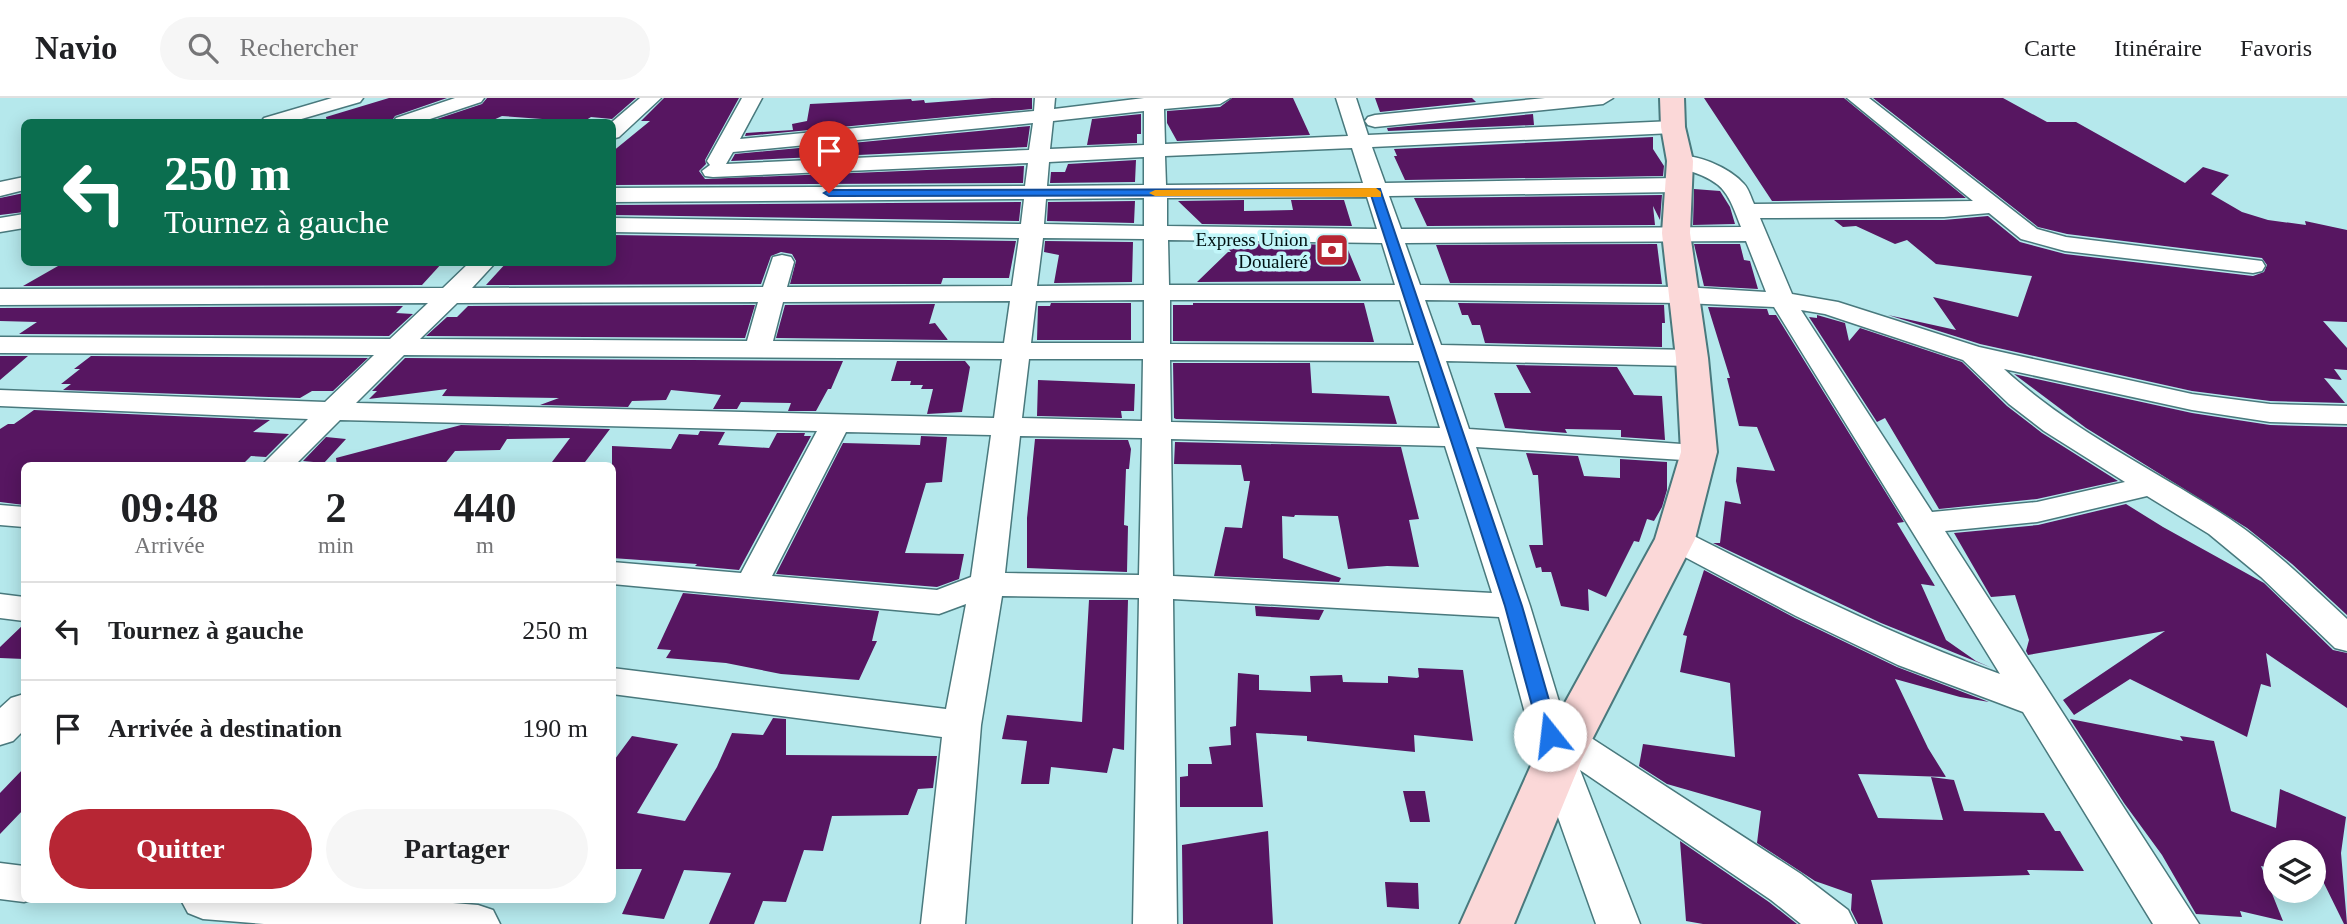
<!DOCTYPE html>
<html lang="fr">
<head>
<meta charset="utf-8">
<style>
  body { margin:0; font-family:"Times New Roman",serif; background:#f6f6f6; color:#202124; height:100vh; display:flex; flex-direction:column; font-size:26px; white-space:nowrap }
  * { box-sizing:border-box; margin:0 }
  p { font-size:23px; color:#757577 }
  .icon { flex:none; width:38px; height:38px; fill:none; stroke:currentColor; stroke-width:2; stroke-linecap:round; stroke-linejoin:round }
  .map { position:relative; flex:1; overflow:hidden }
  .panel { position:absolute; left:21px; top:364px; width:595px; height:441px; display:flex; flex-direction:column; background:#fff; border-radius:10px; box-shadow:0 4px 18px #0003 }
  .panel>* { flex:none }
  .guide { position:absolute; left:21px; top:21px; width:595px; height:147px; border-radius:10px; box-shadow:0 4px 18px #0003; background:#0b6e4f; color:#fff; overflow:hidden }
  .tools { position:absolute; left:2263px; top:742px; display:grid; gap:14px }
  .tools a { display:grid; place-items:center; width:63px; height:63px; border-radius:50%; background:#fff; box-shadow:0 4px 18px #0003; font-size:35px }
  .pin { position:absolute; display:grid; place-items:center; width:60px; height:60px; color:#fff; margin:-72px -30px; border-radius:50% 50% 50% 0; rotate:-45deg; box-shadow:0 0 7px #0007 }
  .pin .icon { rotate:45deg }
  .me { position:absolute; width:77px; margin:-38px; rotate:344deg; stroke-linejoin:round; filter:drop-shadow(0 0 5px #0008) }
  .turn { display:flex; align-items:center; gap:24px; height:147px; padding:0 28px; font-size:32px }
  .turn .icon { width:91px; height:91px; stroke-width:2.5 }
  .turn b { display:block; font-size:49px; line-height:60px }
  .eta { display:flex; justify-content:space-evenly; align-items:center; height:119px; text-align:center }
  .eta b { font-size:42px; font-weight:700; line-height:49px }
  .cta { display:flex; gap:14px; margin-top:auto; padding:14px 28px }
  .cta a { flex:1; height:80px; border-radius:42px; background:#b72634; color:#fff; font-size:28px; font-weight:700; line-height:80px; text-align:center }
  .cta a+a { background:#f6f6f6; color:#202124 }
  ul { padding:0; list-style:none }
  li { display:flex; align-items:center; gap:21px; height:98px; padding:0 28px; border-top:2px solid #e0e0e0 }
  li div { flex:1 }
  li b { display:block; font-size:26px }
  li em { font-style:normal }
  header { display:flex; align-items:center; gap:42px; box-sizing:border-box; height:98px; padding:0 35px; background:#fff; border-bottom:2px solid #e0e0e0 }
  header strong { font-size:33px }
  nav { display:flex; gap:38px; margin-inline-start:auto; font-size:24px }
  .search { width:490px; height:63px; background:#f6f6f6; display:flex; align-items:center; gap:18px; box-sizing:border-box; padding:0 24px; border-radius:38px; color:#757577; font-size:26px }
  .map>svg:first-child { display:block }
  .building { fill:#571661 }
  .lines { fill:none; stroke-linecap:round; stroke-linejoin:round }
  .street-casing { stroke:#49797d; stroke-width:3 }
  .secondary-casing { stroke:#49797d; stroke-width:4 }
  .street { fill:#fff; fill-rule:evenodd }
  .secondary { fill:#fbd8d8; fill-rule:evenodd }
  .route { fill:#1a73e8; stroke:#114b97; stroke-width:2 }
  .slow { fill:#f59e0b }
  .labels { text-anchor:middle; stroke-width:7; stroke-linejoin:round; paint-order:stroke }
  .far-poi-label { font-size:19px; fill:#011213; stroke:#c2f6f9; text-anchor:end }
</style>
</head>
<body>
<header>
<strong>Navio</strong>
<div class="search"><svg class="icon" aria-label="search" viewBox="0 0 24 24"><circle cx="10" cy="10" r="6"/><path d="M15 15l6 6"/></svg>Rechercher</div>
<nav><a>Carte</a><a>Itinéraire</a><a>Favoris</a></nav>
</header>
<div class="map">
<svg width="2347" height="826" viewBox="0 0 2347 826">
  <rect width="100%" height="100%" fill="#b5e8ec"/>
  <path class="building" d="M389,0H447L395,18L391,24H327L326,19Z
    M487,0H636L612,21L591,19L583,24L502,18L489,24H428L482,6Z
    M664,0H739L705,62L706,66L699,73L705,81L1024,68L1023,85L612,87V54L650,23H641Z
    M992,0H1032V11L745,38L746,35L793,32L792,26L807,23L810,6L911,1L912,3L924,2L925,5Z
    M1232,0H1293L1310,37L1177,43L1167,25V13L1220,9Z
    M1375,0H1472L1476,4L1380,14Z
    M1704,0H1844L1966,100L1772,103Z
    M1873,0H2003L2047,24H2076L2185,85L2203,69L2229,77L2211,96L2242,114L2268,122L2306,127L2305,123L2347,132V224L2323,223L2347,250V272L2334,271L2342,282L2324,280L2345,305L2270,303L2192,293L1980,246L1888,217L1956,232L1933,199L2018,219L2032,178L1936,166L1907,142L1895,146L1856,128L1843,129L1834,122H1944L1988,118L2020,144L2065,156L2253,178L2264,174L2267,167L2262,160L2067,136L2038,129Z
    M1141,16V36H1137V45L1087,47L1092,21Z
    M1533,16L1534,27L1388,33L1387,30Z
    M1030,28L1027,49L731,63L735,56Z
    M1653,39V51L1664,68L1663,78L1405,82L1394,58H1397L1394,51Z
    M1136,62L1135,84L1050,85L1051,74H1065L1068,66Z
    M1694,91L1720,93L1730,109L1735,126L1693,127Z
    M24,95V114L0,117V100Z
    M1662,97L1660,122L1653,108L1655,127L1427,128L1414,100Z
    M1244,102V113L1293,112L1291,102H1344L1352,128L1202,126L1178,103Z
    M1135,103L1134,125L1047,123L1048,104Z
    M1021,104L1019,123L612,117V107Z
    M612,137L1016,143L1009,180H943L941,186H790L796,163L792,156L781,154L771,158L761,186L486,187L507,164H612Z
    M1045,143L1133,144L1132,184L1054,185L1059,157L1044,154Z
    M1223,145L1346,147L1361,183L1197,184L1228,154H1231Z
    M1657,146L1662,186L1450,185L1436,147Z
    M1694,146H1740L1744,162L1750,163L1758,191L1704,188Z
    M65,164H443L422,187L23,188Z
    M1051,205H1131V242H1037L1038,208H1050Z
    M1193,205H1364L1374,244L1173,243V207H1193Z
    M1458,205L1664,207L1665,225H1662V249L1485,245L1480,227H1472L1468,217H1462Z
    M935,206L929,226L935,225L948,242L776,240L785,207Z
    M755,207L745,240L426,238L447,219H457L468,208Z
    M403,208L396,215L413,216L389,238L19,236L37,224L0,223V210Z
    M1708,209L1767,211L1769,217H1776L1904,424L1897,425L1935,488L1921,486L1946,542L1976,563L1992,570L1881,525L1713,445H1720L1725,403L1741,406L1736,383L1737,369L1775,373L1757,329L1739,328L1727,280H1730Z
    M1817,217L1845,225L1849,243L1860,230L1962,264L2007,308L2042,335L2118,383L2037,401L1939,411L1885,320L1877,324L1809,219L1817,220Z
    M0,258H28L0,282Z
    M91,258L368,260L333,293H312L300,300L63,292L71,286H61L80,271H74Z
    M405,260L843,263L831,291H828L816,313H788L791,305L741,304L737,311H713L721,297L671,292L666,302L632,303L628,309L540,307L559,300L442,298L447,291L369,301L377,293H372Z
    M897,263H965L970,269L962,314L927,316L933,291H921L923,287H910L911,283H891Z
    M1173,265H1310L1312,295L1389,298L1397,326L1176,321L1174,320Z
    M1516,267L1617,269L1634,297L1662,298L1665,342L1621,339V332L1565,331L1567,335L1505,330L1494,295H1531Z
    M2014,276L2192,315L2270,327L2347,329V517L2292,466L2247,430L2086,330Z
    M1038,282L1135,286L1134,313H1121L1122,320L1037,318Z
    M34,312L270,322L253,334L289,336L266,359L251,358L241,368H24V407L0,404V331L8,326H14Z
    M461,327L610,331L582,368H549L570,340L507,341L500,352L455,353L443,368H337L336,360Z
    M700,333L725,334L718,347L769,350L777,335H805L804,338H811L739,472L695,468L697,466L612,460V348L671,351L679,336L698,337Z
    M921,338L947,339L942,384L926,385L905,455L964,456L959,481L937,489L776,476L843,345L920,347Z
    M326,339L346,341L324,365L303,363Z
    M1035,341L1128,342L1131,351L1129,371H1126L1124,427L1128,428L1127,474L1027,470V420Z
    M1175,344L1401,349L1419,421L1409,422L1419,469L1387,468L1348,471L1338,418L1295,417L1294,419L1282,418L1283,460L1341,480L1339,484L1214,478L1225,429L1242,430L1250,383H1244L1241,367L1174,366Z
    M1526,355L1578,358L1584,378L1620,380V361L1667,364V392L1662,409L1654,423L1647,421L1639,444L1634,443L1606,499L1588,491L1589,513L1561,508L1551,474H1542L1541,469L1536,470L1529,447H1543L1538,377H1533Z
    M2126,406L2163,429L2264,485L2333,552L2347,555V610L2266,555L2271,589L2261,586L2247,639L2130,581L2074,617L2063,602L2165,533L2028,557L2026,553L2029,542L2015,497L1991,499L1954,435L2038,427Z
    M1704,472L1795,520L1897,569L1989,604L1960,599L1895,581L1928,650L1946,679L1858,676L1878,720L1943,722L1931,679L1954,682L1964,713L2044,715L2055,733H2060L2084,773L2027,772L2030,777L1871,782L1883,826H1858L1851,812L1852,796L1815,783L1757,745L1761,713L1667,686L1639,668L1643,646L1735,659L1730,585L1680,574L1687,538L1683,537Z
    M683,495L879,513L872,543H877L859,582L781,576L726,565L666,560L671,552L657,551Z
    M1089,502H1128L1124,652L1113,650L1107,675L1051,669L1049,686H1021L1027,643L1002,641L1007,617L1082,624Z
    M1255,508L1324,512L1319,522L1256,518Z
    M24,526V561L0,560V549Z
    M1418,570L1463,572L1473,643L1414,637L1415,654L1307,643V638L1256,635L1263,709H1180V679L1188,678V666H1212L1209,649L1231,647L1230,629L1236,628L1238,575L1259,577V592L1311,594L1310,578L1342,577L1343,584L1388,585V578L1417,580L1419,579Z
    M773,620L786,621V657L937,658L933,690L918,691L908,717L832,718L823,753L804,752L786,804L763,803L754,826H709L731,775L684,772L664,821L622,816L642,771H612V665L632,638L678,646L637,715L685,723L717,669L732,635L763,637Z
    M2070,621L2183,643L2180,638L2214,643L2231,713L2276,730L2280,691L2346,719L2341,755L2347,826H2344L2314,765V754H2275V771L2261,768L2283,823L2240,813L2242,819L2196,816L2162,757L2124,705Z
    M24,670V711L0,736V695Z
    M1403,693H1425L1430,724H1410Z
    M1268,733L1273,826H1183L1182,747Z
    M1680,743L1769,804L1797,826H1703L1686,823Z
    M1385,784L1418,785L1419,811L1387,809Z"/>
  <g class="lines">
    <defs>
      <path id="street" d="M332,0H363L360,4L291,24H261L264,20Z
        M455,0H484L481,4L421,24H393L396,20Z
        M640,0H661L619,39L612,41V24Z
        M742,0H762L740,41L1034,13L1035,0H1055L1054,11L1144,0H1230L1220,6L1164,11L1165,46L1348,38L1336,0H1356L1368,37L1673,23L1680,25L1683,29L1680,33L1673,35L1372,49L1385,85L1677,80L1685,82L1688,87L1685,92L1677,94L1389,98L1401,131L1741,129C1728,96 1726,85 1690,73C1682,70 1674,70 1669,63L1673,59C1693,53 1730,70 1744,86C1749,91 1751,100 1754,106L1973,103L1847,0H1869L2037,131L2066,139L2262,163L2265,168L2262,173L2253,175L2065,153L2021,141L1989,115L1944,119L1760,120L1792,196L1838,204L1979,249L2192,296L2270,306L2347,308V326L2270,324L2192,312L2004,271C2071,333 2154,371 2230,421C2272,449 2309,486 2347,521V553L2335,550L2261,479L2209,436L2147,398L2037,424L1945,433L2199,826H2153L2023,614L1898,567L1796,518L1664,448L1659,441L1664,434L1675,431L1686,434C1789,486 1891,537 2000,576L1774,209L1683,205L1425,202L1441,247L1692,252L1702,254L1705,260L1702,266L1692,268L1446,263L1469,331L1710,348L1714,354L1710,360L1699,363L1476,349L1530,508L1567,630L1582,634L1801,776L1848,812L1855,826H1801L1771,802L1580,672L1640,826H1596L1538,663L1499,519L1173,501L1177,826H1133L1139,500L1002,498L981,627L965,826H921L942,639L612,596V570L946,611L966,506L939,516L612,486V464L741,475L817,333L340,322L294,368H261L308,321L0,308V292L325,304L374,257L0,255V239L390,241L428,205L0,207V191L443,190L470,164H496L472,190L763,189L773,159L782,157L791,159L794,164L787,189L1012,188L1019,140L612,134V120L1021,126L1024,101L612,104V90L1025,88L1028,65L713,79L705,78L702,73L710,67L707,63ZM1144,13V47L1050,51L1053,23ZM1033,25L1029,52L726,66L733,54ZM1352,50L1363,85L1166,87L1165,58ZM1144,59V87L1047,88L1049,64ZM1367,99L1377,131L1167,128V100ZM1144,100V128L1044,126L1046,101ZM1043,140L1144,141V187L1037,188ZM1168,142L1382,145L1395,187H1169ZM1746,143L1766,194L1683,189L1420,187L1405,145ZM1144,202V245H1031L1036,203ZM1170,202H1400L1414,247L1170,246ZM1010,203L1004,245L773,243L783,204ZM758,204L747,243L420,241L457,205ZM1801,212L1825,216L1963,262L2009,306L2044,333L2125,384L2037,404L1932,414ZM404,257L1002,261L994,320L356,305ZM1029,261H1143L1142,323L1022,320ZM1170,262L1419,263L1440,330L1171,324ZM846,334L991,337L971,479L937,492L772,478ZM1020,338L1142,340L1139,477L1005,475ZM1171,341L1445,348L1492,495L1173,478Z
        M1545,0H1613L1603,6L1375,29L1368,27L1365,23L1368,19L1375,17Z
        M24,79V92L0,98V84Z
        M24,116V130L0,134V120Z
        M0,407L24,409V429L0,427Z
        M0,496L24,499V523L0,520Z
        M24,596V632L13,643L0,647V610L11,600Z
        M0,765L24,768V802H31L24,804L0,801Z
        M181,802H415L478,807L493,812L500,826H264L203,821L188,815Z"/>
      <path id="secondary" d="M1660,0H1684L1685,29L1693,63L1690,135L1708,260L1717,354L1695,441L1581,663L1514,826H1460L1533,663L1655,441L1681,354L1676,260L1662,135L1667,63L1661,29Z"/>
    </defs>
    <use href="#street" class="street-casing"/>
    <use href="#secondary" class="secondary-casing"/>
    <use href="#street" class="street"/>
    <use href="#secondary" class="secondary"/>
  </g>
  <path class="route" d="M1380,91L1522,508L1559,637L1556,642L1550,645L1543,642L1540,637L1505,508L1371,97L829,98L824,95L829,92Z"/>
  <path class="slow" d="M1376,90L1381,94V99L1155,98L1149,95L1155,92Z"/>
  <defs>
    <symbol id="bank-square" viewBox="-11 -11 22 22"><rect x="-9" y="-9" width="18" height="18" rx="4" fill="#b72634" stroke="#c2f6f9"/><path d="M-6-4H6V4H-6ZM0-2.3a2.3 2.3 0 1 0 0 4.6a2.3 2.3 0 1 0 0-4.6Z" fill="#fff"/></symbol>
  </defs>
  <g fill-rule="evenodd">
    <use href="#bank-square" x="1313" y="133" width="38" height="38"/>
  </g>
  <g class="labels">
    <g class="far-poi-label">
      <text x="1308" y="148">Express Union<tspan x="1308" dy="22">Doualeré</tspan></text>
    </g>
  </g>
</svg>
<div class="tools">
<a><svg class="icon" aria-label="layers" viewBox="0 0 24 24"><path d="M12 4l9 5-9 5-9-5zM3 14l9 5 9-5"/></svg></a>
</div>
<div class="pin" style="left:829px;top:95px;background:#d93025"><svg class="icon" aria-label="arrive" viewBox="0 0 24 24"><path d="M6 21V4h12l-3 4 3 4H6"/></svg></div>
<svg class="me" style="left:1550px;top:637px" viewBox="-20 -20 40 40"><circle r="19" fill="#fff"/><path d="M0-13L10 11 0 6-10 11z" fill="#1a73e8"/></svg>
<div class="guide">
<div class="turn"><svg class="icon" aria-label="left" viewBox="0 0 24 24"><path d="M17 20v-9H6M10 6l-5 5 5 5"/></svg><div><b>250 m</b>Tournez à gauche</div></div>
</div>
<section class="panel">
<div class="eta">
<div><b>09:48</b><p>Arrivée</p></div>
<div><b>2</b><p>min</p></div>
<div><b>440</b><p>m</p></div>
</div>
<ul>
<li><svg class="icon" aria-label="left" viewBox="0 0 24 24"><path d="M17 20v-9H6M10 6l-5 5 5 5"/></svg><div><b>Tournez à gauche</b></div><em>250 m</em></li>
<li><svg class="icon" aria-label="arrive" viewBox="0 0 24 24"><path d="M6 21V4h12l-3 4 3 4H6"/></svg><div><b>Arrivée à destination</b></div><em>190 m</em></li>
</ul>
<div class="cta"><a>Quitter</a><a>Partager</a></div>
</section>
</div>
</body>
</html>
